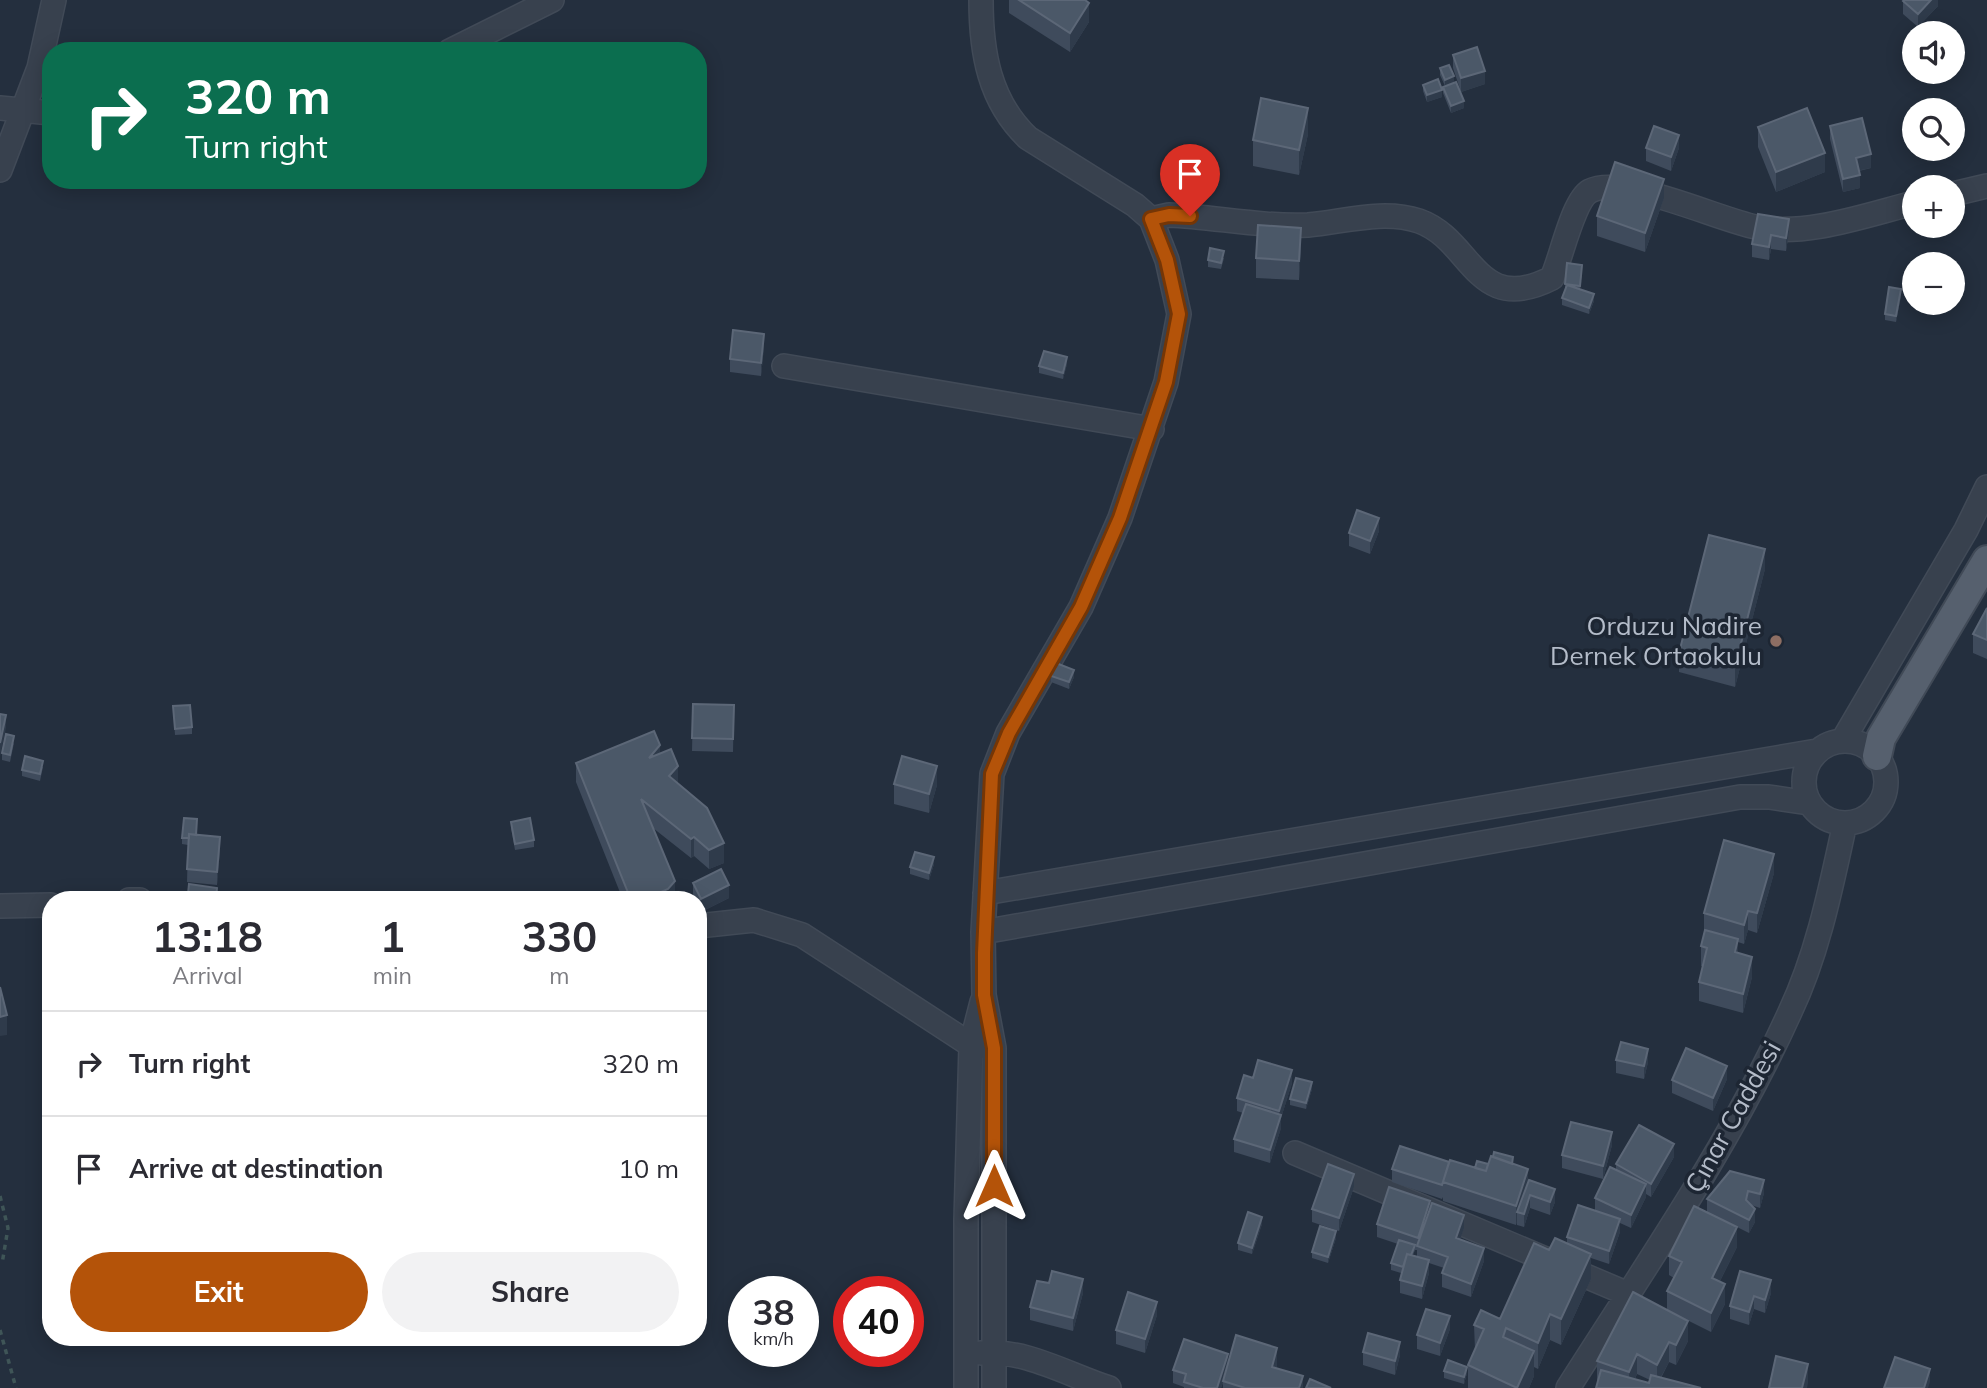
<!DOCTYPE html>
<html lang="en">
<head>
<meta charset="utf-8">
<style>
  body { margin:0; font-family:Mulish,sans-serif; background:#f2f2f3; color:#2b2b33; height:100vh; display:flex; flex-direction:column; font-size:26px; white-space:nowrap }
  * { box-sizing:border-box; margin:0 }
  p { font-size:23px; color:#7c7c81 }
  .icon { flex:none; width:38px; height:38px; fill:none; stroke:currentColor; stroke-width:2; stroke-linecap:round; stroke-linejoin:round }
  .map { position:relative; flex:1; overflow:hidden }
  .drawer { position:absolute; left:42px; top:891px; width:665px; height:455px; display:flex; flex-direction:column; background:#fff; border-radius:28px; box-shadow:0 4px 18px #0003 }
  .drawer>* { flex:none }
  .top-card { position:absolute; left:42px; top:42px; width:665px; height:147px; border-radius:28px; box-shadow:0 4px 18px #0003; background:#0b6e4f; color:#fff; overflow:hidden }
  .controls { position:absolute; left:1902px; top:21px; display:grid; gap:14px }
  .controls a { display:grid; place-items:center; width:63px; height:63px; border-radius:50%; background:#fff; box-shadow:0 4px 18px #0003; font-size:35px }
  .speed { position:absolute; left:728px; top:1276px; display:flex; gap:14px; font-size:35px; font-weight:700; text-align:center }
  .speed>* { display:grid; place-content:center; width:91px; height:91px; border-radius:50%; background:#fff; box-shadow:0 4px 18px #0003; line-height:1 }
  .speed small { font-size:18px; font-weight:400 }
  .speed .limit { border:10px solid #d22; background:#fff; color:#111 }
  .pin { position:absolute; display:grid; place-items:center; width:60px; height:60px; color:#fff; margin:-72px -30px; border-radius:50% 50% 50% 0; rotate:-45deg; box-shadow:0 0 7px #0007 }
  .pin .icon { rotate:45deg }
  .me { position:absolute; width:77px; margin:-38px; rotate:0deg; stroke-linejoin:round; filter:drop-shadow(0 0 5px #0008) }
  .turn { display:flex; align-items:center; gap:24px; height:147px; padding:0 28px; font-size:32px }
  .turn .icon { width:91px; height:91px; stroke-width:2.5 }
  .turn b { display:block; font-size:49px; line-height:60px }
  .eta { display:flex; justify-content:space-evenly; align-items:center; height:119px; text-align:center }
  .eta b { font-size:42px; font-weight:700; line-height:49px }
  .button { display:flex; gap:14px; margin-top:auto; padding:14px 28px }
  .button a { flex:1; height:80px; border-radius:42px; background:#b45309; color:#fff; font-size:28px; font-weight:700; line-height:80px; text-align:center }
  .button a+a { background:#f2f2f3; color:#2b2b33 }
  ul { padding:0; list-style:none }
  li { display:flex; align-items:center; gap:21px; height:105px; padding:0 28px; border-top:2px solid #e1e1e2 }
  li div { flex:1 }
  li b { display:block; font-size:26px }
  li em { font-style:normal }
  .map>svg:first-child { display:block }
  .lines { fill:none; stroke-linecap:round; stroke-linejoin:round }
  .minor-casing { stroke:#414a57; stroke-width:26 }
  .major-casing { stroke:#414a57; stroke-width:32 }
  .path { stroke:#3f5557; stroke-width:3.5; stroke-dasharray:5 5; stroke-linecap:butt }
  .minor { stroke:#38414e; stroke-width:23 }
  .major { stroke:#56606e; stroke-width:28 }
  .wall { fill:#3f4b5c; fill-rule:evenodd }
  .shaded-wall { fill:#2f3b4b }
  .building { fill:#4b5868; stroke:#5c6777; stroke-width:2 }
  .route-casing { stroke:#753606; stroke-width:18 }
  .route { stroke:#b45309; stroke-width:12 }
  .education-dot { fill:#8d6e63; stroke:#1d2633; stroke-width:2.5 }
  .labels { text-anchor:middle; stroke-width:7; stroke-linejoin:round; paint-order:stroke }
  .poi-label { font-size:26px; fill:#b4bcc9; stroke:#1d2633; text-anchor:end }
  .street-label { font-size:26px; fill:#b4bcc9; stroke:#1d2633 }
</style>
</head>
<body>
<div class="map">
<svg width="1987" height="1388" viewBox="0 0 1987 1388">
  <rect width="100%" height="100%" fill="#242f3e"/>
  <g class="lines">
    <defs>
      <path id="minor" d="M981,0C981,52 989,101 1028,138L1135,205L1151,219L1167,260L1179,314L1166,382L1120,518L1081,607L1008,733L992,774L983,932L984,995L994,1048V1388
        M450,51L552,0
        M0,108L51,113
        M0,170L39,68L54,0
        M1953,194L1987,186
        M1151,219L1169,215C1215,217 1262,227 1308,225C1343,222 1383,209 1419,221C1473,240 1475,317 1552,278C1561,259 1573,200 1590,191C1622,174 1719,220 1756,227C1806,237 1866,215 1914,203
        M784,366L1152,429
        M1843,740L1966,530L1987,487
        M1804 782a41 41 0 1 1 82 0a41 41 0 1 1-82 0Z
        M985,893L1817,751
        M129,900H140
        M0,906L51,905
        M698,926L754,920L802,935L971,1045L985,1046
        M983,932L1740,797H1769L1809,803
        M1295,1153L1628,1294
        M981,1353C1026,1349 1068,1375 1109,1388
        M966,1388V1219L971,1045L982,1002
        M1568,1388C1646,1265 1730,1145 1790,1012C1818,953 1831,887 1845,823"/>
      <path id="major" d="M1877,756L1881,738L1987,560"/>
    </defs>
    <use href="#minor" class="minor-casing"/>
    <use href="#major" class="major-casing"/>
    <path class="path" d="M0,1196L8,1228L2,1264
      M0,1330L16,1388"/>
    <use href="#minor" class="minor"/>
    <use href="#major" class="major"/>
  </g>
  <path class="wall" d="M1009,0H1085L1089,22L1070,52L1009,13Z
    M1938,0V6L1918,27L1903,14V1Z
    M1453,55L1485,84L1461,92L1453,68Z
    M1440,68L1454,82L1464,108L1451,113L1443,93V87L1445,86L1440,75Z
    M1423,85L1442,97L1427,102L1423,91Z
    M1830,126L1871,168L1859,171L1860,188L1843,192L1830,139Z
    M1758,127L1825,172L1776,192L1758,147Z
    M1308,134L1299,175L1253,166V140Z
    M1646,148H1679L1671,171L1646,161Z
    M1664,198L1645,252L1597,236V216Z
    M1758,214L1789,232L1786,251L1771,249L1769,260L1752,257V244Z
    M1301,247L1299,280L1256,278V258Z
    M1224,258L1221,269L1208,267V260Z
    M1582,272L1580,289L1594,301L1589,314L1562,305V298L1565,291V284Z
    M1901,296L1896,322L1885,320V314Z
    M764,347L761,376L730,372V359Z
    M1067,364L1063,379L1039,373V366Z
    M1379,531L1370,554L1349,546V533Z
    M1765,569L1735,687L1679,672V653Z
    M1987,608V659L1973,653V634Z
    M1051,676L1074,677L1069,689L1051,682Z
    M693,704L734,705L733,752L692,751Z
    M173,706L192,727V734L175,735Z
    M14,743L10,762L2,760V753Z
    M660,754L724,863L709,869L694,856L691,858L653,828L675,900H623L576,782V763Z
    M43,767L40,781L22,776V770Z
    M894,784L937,785L929,813L894,804Z
    M511,822L534,840V847L515,850L511,828Z
    M196,835L220,850L217,885L187,882L188,845L182,844V838Z
    M934,864L929,880L910,874V867Z
    M1774,873L1757,933L1748,930L1744,944L1738,942V953L1752,977L1743,1013L1699,1001V982L1703,966H1701V946L1705,933L1704,932V913Z
    M693,883L729,898L701,912L698,907V900H694L693,897Z
    M188,894L217,895V900H188Z
    M1616,1060L1648,1062L1644,1079L1616,1073Z
    M1253,1078L1292,1083L1281,1118V1128L1270,1163L1234,1152V1139L1243,1113L1237,1111V1098Z
    M1727,1079L1713,1111L1672,1093V1080Z
    M1312,1089L1306,1109L1290,1105V1099Z
    M1612,1145L1603,1179L1562,1168V1155Z
    M1674,1157L1651,1197L1646,1194V1197L1631,1228L1620,1223V1232L1609,1264L1591,1258V1279L1561,1345L1550,1340L1538,1369L1534,1367V1376L1529,1388H1468V1365L1475,1350L1474,1325L1500,1319L1549,1250L1567,1243V1237L1595,1211V1198L1616,1170V1164Z
    M1449,1162L1475,1168L1488,1164H1513L1528,1180L1555,1202L1550,1215L1530,1208L1524,1227L1517,1225V1221L1516,1225L1443,1201V1197L1442,1199L1392,1182V1169Z
    M1730,1171L1764,1193L1760,1208L1751,1205L1755,1222L1749,1233L1707,1212V1199Z
    M1354,1187L1339,1231L1312,1222V1209Z
    M1430,1208L1464,1228L1460,1239L1484,1261L1471,1297L1442,1287V1273L1444,1268L1429,1263V1273L1422,1299L1400,1293V1280L1401,1273L1391,1270V1263L1398,1244L1377,1237V1224ZM1415,1250H1417V1257L1413,1255Z
    M1262,1224L1252,1254L1238,1250V1243Z
    M1336,1238L1328,1263L1312,1258V1252Z
    M1737,1247L1720,1281L1725,1304L1711,1332L1667,1310V1291L1674,1278L1669,1275V1256Z
    M1740,1271L1771,1293L1765,1313L1754,1309L1749,1325L1730,1319V1306Z
    M1633,1292L1688,1341L1676,1365L1669,1362L1661,1378L1701,1388L1597,1380V1361ZM1637,1374L1650,1380L1649,1383L1635,1379Z
    M1083,1293L1073,1331L1030,1320V1307Z
    M1157,1315L1145,1353L1116,1344V1330Z
    M1450,1329L1440,1356L1417,1349V1335Z
    M1363,1352L1400,1355L1395,1375L1363,1365Z
    M1228,1363L1277,1368L1303,1388H1223V1383L1221,1388H1184V1387L1173,1383V1370Z
    M1444,1371L1467,1373L1464,1384L1444,1378Z"/>
  <path class="shaded-wall" d="M1931,0H1938V6L1918,27V14Z
    M1089,3V22L1070,52V33Z
    M1485,71V84L1461,92V78Z
    M1454,76V83L1445,87V80Z
    M1442,90V97L1427,102V95Z
    M1464,101V108L1451,113V106Z
    M1308,108V134L1299,175V150Z
    M1679,135V148L1671,171V157Z
    M1825,153V172L1776,192V172Z
    M1871,154V168L1856,171V158Z
    M1860,175V188L1843,192V179Z
    M1664,179V198L1645,252V233Z
    M1789,219V232L1786,251V238Z
    M1301,228V247L1299,280V261Z
    M1771,235V249L1769,260V247Z
    M1901,289V296L1896,322V316Z
    M1594,294V301L1589,314V308Z
    M764,334V347L761,376V363Z
    M1067,357V364L1063,379V373Z
    M1379,518V531L1370,554V541Z
    M1765,549V569L1735,687V667Z
    M1074,670V677L1069,689V682Z
    M6,715V728L0,756V743Z
    M660,745V765L649,758Z
    M678,766V785L669,776Z
    M937,766V785L929,813V794Z
    M220,837V850L217,885V872Z
    M694,837V856L691,858V839Z
    M724,843V863L709,869V850Z
    M1774,854V873L1757,933V913Z
    M934,857V864L929,880V873Z
    M675,881V900H643Z
    M729,885V898L701,912V899Z
    M1748,911V930L1744,944V925Z
    M1738,939V958L1735,952Z
    M1752,957V977L1743,1013V994Z
    M7,1015V1035L0,1036V1017Z
    M1648,1049V1062L1644,1079V1066Z
    M1727,1066V1079L1713,1111V1098Z
    M1292,1070V1083L1281,1118V1128L1270,1163V1150L1279,1121V1111Z
    M1312,1082V1089L1306,1109V1103Z
    M1612,1132V1145L1603,1179V1166Z
    M1674,1144V1157L1651,1197V1184Z
    M1528,1169V1189L1517,1212V1221L1516,1225V1206Z
    M1354,1174V1187L1339,1231V1218Z
    M1764,1180V1193L1760,1208V1194Z
    M1646,1184V1197L1631,1228V1215Z
    M1555,1189V1202L1550,1215V1202Z
    M1530,1195V1208L1524,1227V1214Z
    M1430,1201V1214L1418,1246V1238Z
    M1755,1209V1222L1749,1233V1220Z
    M1464,1215V1228L1456,1251V1238Z
    M1262,1217V1224L1252,1254V1248Z
    M1620,1219V1232L1609,1264V1251Z
    M1737,1227V1247L1712,1297V1278Z
    M1336,1231V1238L1328,1263V1257Z
    M1484,1248V1261L1471,1297V1284Z
    M1591,1254V1279L1561,1345V1319Z
    M1429,1260V1273L1422,1299V1286Z
    M1083,1279V1293L1073,1331V1318Z
    M1771,1280V1293L1765,1313V1300Z
    M1725,1284V1304L1711,1332V1313Z
    M1754,1296V1309L1749,1325V1312Z
    M1157,1302V1315L1145,1353V1339Z
    M1550,1314V1340L1538,1369V1343Z
    M1450,1316V1329L1440,1356V1343Z
    M1688,1321V1341L1676,1365V1345Z
    M1400,1342V1355L1395,1375V1361Z
    M1669,1342V1362L1657,1384V1365Z
    M1277,1348V1367L1272,1386V1367Z
    M1534,1351V1376L1529,1388H1517Z
    M1228,1354V1367L1221,1388H1217Z
    M1637,1354V1374L1630,1388H1629V1372Z
    M1808,1364V1383L1807,1388H1802Z
    M1467,1367V1373L1464,1384V1377Z
    M1930,1369V1382L1928,1388H1924Z
    M1303,1376V1388H1299Z"/>
  <path class="building" d="M1019,0H1085L1089,3L1070,33Z
    M1904,0H1931L1918,14L1903,1Z
    M1477,47L1485,71L1461,78L1453,55Z
    M1449,65L1454,76L1445,80L1440,68Z
    M1438,79L1442,90L1427,95L1423,85Z
    M1456,82L1464,101L1451,106L1443,87Z
    M1261,98L1308,108L1299,150L1253,140Z
    M1807,108L1825,153L1776,172L1758,127Z
    M1862,118L1871,154L1856,158L1860,175L1843,179L1830,126Z
    M1654,126L1679,135L1671,157L1646,148Z
    M1615,162L1664,179L1645,233L1597,216Z
    M1758,214L1789,219L1786,238L1771,235L1769,247L1752,244Z
    M1258,225L1301,228L1299,261L1256,258Z
    M1210,248L1224,251L1221,263L1208,260Z
    M1567,263L1582,265L1580,286L1565,284Z
    M1567,285L1594,294L1589,308L1562,298Z
    M1889,287L1901,289L1896,316L1885,314Z
    M733,330L764,334L761,363L730,359Z
    M1044,351L1067,357L1063,373L1039,366Z
    M1357,510L1379,518L1370,541L1349,533Z
    M1709,535L1765,549L1735,667L1679,653Z
    M1987,608V640L1973,634Z
    M1056,663L1074,670L1069,682L1051,676Z
    M693,704L734,705L733,739L692,738Z
    M190,705L192,727L175,729L173,706Z
    M0,714L6,715L0,743Z
    M654,731L660,745L649,758L671,749L678,766L669,776L707,808L724,843L709,850L694,837L691,839L641,799L675,881L668,889L643,900H631L576,763Z
    M6,734L14,736L10,755L2,753Z
    M25,756L43,761L40,774L22,770Z
    M902,756L937,766L929,794L894,784Z
    M184,818L197,819L196,835L189,834V838H182Z
    M530,818L534,840L515,844L511,822Z
    M189,834L220,837L217,872L187,869Z
    M1724,840L1774,854L1757,913L1748,911L1744,925L1704,913Z
    M915,852L934,857L929,873L910,867Z
    M721,869L729,885L701,899L693,883Z
    M189,884L217,888L216,898L188,894Z
    M1705,930L1738,939L1735,952L1752,957L1743,994L1699,982L1707,948L1701,946Z
    M0,987L7,1015L0,1017Z
    M1621,1042L1648,1049L1644,1066L1616,1060Z
    M1686,1048L1727,1066L1713,1098L1672,1080Z
    M1258,1060L1292,1070L1279,1111L1237,1098L1244,1075L1253,1078Z
    M1296,1078L1312,1082L1306,1103L1290,1099Z
    M1246,1104L1281,1115L1270,1150L1234,1139Z
    M1571,1122L1612,1132L1603,1166L1562,1155Z
    M1639,1125L1674,1144L1651,1184L1616,1164Z
    M1400,1146L1449,1162L1442,1185L1392,1169Z
    M1494,1152L1513,1157L1512,1164L1493,1157Z
    M1491,1156L1528,1169L1516,1206L1443,1182L1450,1160L1486,1171Z
    M1477,1161L1488,1164L1486,1171L1475,1168Z
    M1328,1164L1354,1174L1339,1218L1312,1209Z
    M1610,1167L1646,1184L1631,1215L1595,1198Z
    M1730,1171L1764,1180L1760,1194L1748,1191L1746,1200L1755,1209L1749,1220L1707,1199Z
    M1529,1180L1555,1189L1550,1202L1530,1195L1524,1214L1517,1212Z
    M1389,1187L1430,1201L1418,1238L1377,1224Z
    M1432,1203L1464,1215L1456,1238L1484,1248L1471,1284L1442,1273L1448,1257L1417,1246Z
    M1578,1205L1620,1219L1609,1251L1567,1237Z
    M1694,1206L1737,1227L1712,1278L1725,1284L1711,1313L1667,1291L1682,1262L1669,1256Z
    M1248,1212L1262,1217L1252,1248L1238,1243Z
    M1320,1226L1336,1231L1328,1257L1312,1252Z
    M1555,1238L1591,1254L1561,1319L1550,1314L1538,1343L1506,1328L1503,1337L1534,1351L1517,1388L1468,1365L1484,1329L1474,1325L1481,1310L1500,1319L1534,1243L1549,1250Z
    M1399,1240L1415,1245L1411,1255L1407,1254L1403,1267L1391,1263Z
    M1407,1254L1429,1260L1422,1286L1400,1280Z
    M1052,1271L1083,1279L1073,1318L1030,1307L1037,1281L1049,1283Z
    M1740,1271L1771,1280L1765,1300L1754,1296L1749,1312L1730,1306Z
    M1128,1292L1157,1302L1145,1339L1116,1330Z
    M1633,1292L1688,1321L1676,1345L1669,1342L1657,1365L1637,1354L1629,1372L1597,1361Z
    M1426,1309L1450,1316L1440,1343L1417,1335Z
    M1368,1333L1400,1342L1395,1361L1363,1352Z
    M1236,1335L1277,1348L1272,1367L1303,1376L1299,1388H1245L1223,1381Z
    M1184,1339L1228,1354L1217,1388H1203L1184,1382L1186,1374L1173,1370Z
    M1776,1356L1808,1364L1802,1388H1769Z
    M1895,1357L1930,1369L1924,1388H1884Z
    M1448,1360L1467,1367L1464,1377L1444,1371Z
    M1601,1370L1649,1383L1651,1375L1701,1388H1596Z
    M1310,1379L1331,1388H1306Z"/>
  <g class="lines">
    <defs>
      <path id="route" d="M994,1186V1048L984,995V953L992,774L1009,733L1081,607L1120,518L1166,382L1179,314L1167,260L1151,219L1169,215L1190,216"/>
    </defs>
    <use href="#route" class="route-casing"/>
    <use href="#route" class="route"/>
  </g>
  <circle class="education-dot" cx="1776" cy="641" r="7"/>
  <g class="labels">
    <g class="poi-label">
      <text x="1762" y="635">Orduzu Nadire<tspan x="1762" dy="30">Dernek Ortaokulu</tspan></text>
    </g>
    <g class="street-label">
      <text transform="translate(1733 1117) rotate(-61)" y="9">Çınar Caddesi</text>
    </g>
  </g>
</svg>
<div class="controls">
<a><svg class="icon" aria-label="sound" viewBox="0 0 24 24"><path d="M4 9h4l5-4v14l-5-4H4zM17 9q2 3 0 6"/></svg></a>
<a><svg class="icon" aria-label="search" viewBox="0 0 24 24"><circle cx="10" cy="10" r="6"/><path d="M15 15l6 6"/></svg></a>
<a>+</a>
<a>−</a>
</div>
<div class="speed"><div>38<small>km/h</small></div><div class="limit">40</div></div>
<div class="pin" style="left:1190px;top:216px;background:#d93025"><svg class="icon" aria-label="arrive" viewBox="0 0 24 24"><path d="M6 21V4h12l-3 4 3 4H6"/></svg></div>
<svg class="me" style="left:994px;top:1186px" viewBox="-20 -20 40 40"><path d="M0-17L14 15 0 8-14 15z" fill="#b45309" stroke="#fff" stroke-width="4"/></svg>
<div class="top-card">
<div class="turn"><svg class="icon" aria-label="right" viewBox="0 0 24 24"><path d="M7 20v-9h11M14 6l5 5-5 5"/></svg><div><b>320 m</b>Turn right</div></div>
</div>
<section class="drawer">
<div class="eta">
<div><b>13:18</b><p>Arrival</p></div>
<div><b>1</b><p>min</p></div>
<div><b>330</b><p>m</p></div>
</div>
<ul>
<li><svg class="icon" aria-label="right" viewBox="0 0 24 24"><path d="M7 20v-9h11M14 6l5 5-5 5"/></svg><div><b>Turn right</b></div><em>320 m</em></li>
<li><svg class="icon" aria-label="arrive" viewBox="0 0 24 24"><path d="M6 21V4h12l-3 4 3 4H6"/></svg><div><b>Arrive at destination</b></div><em>10 m</em></li>
</ul>
<div class="button"><a>Exit</a><a>Share</a></div>
</section>
</div>
</body>
</html>
